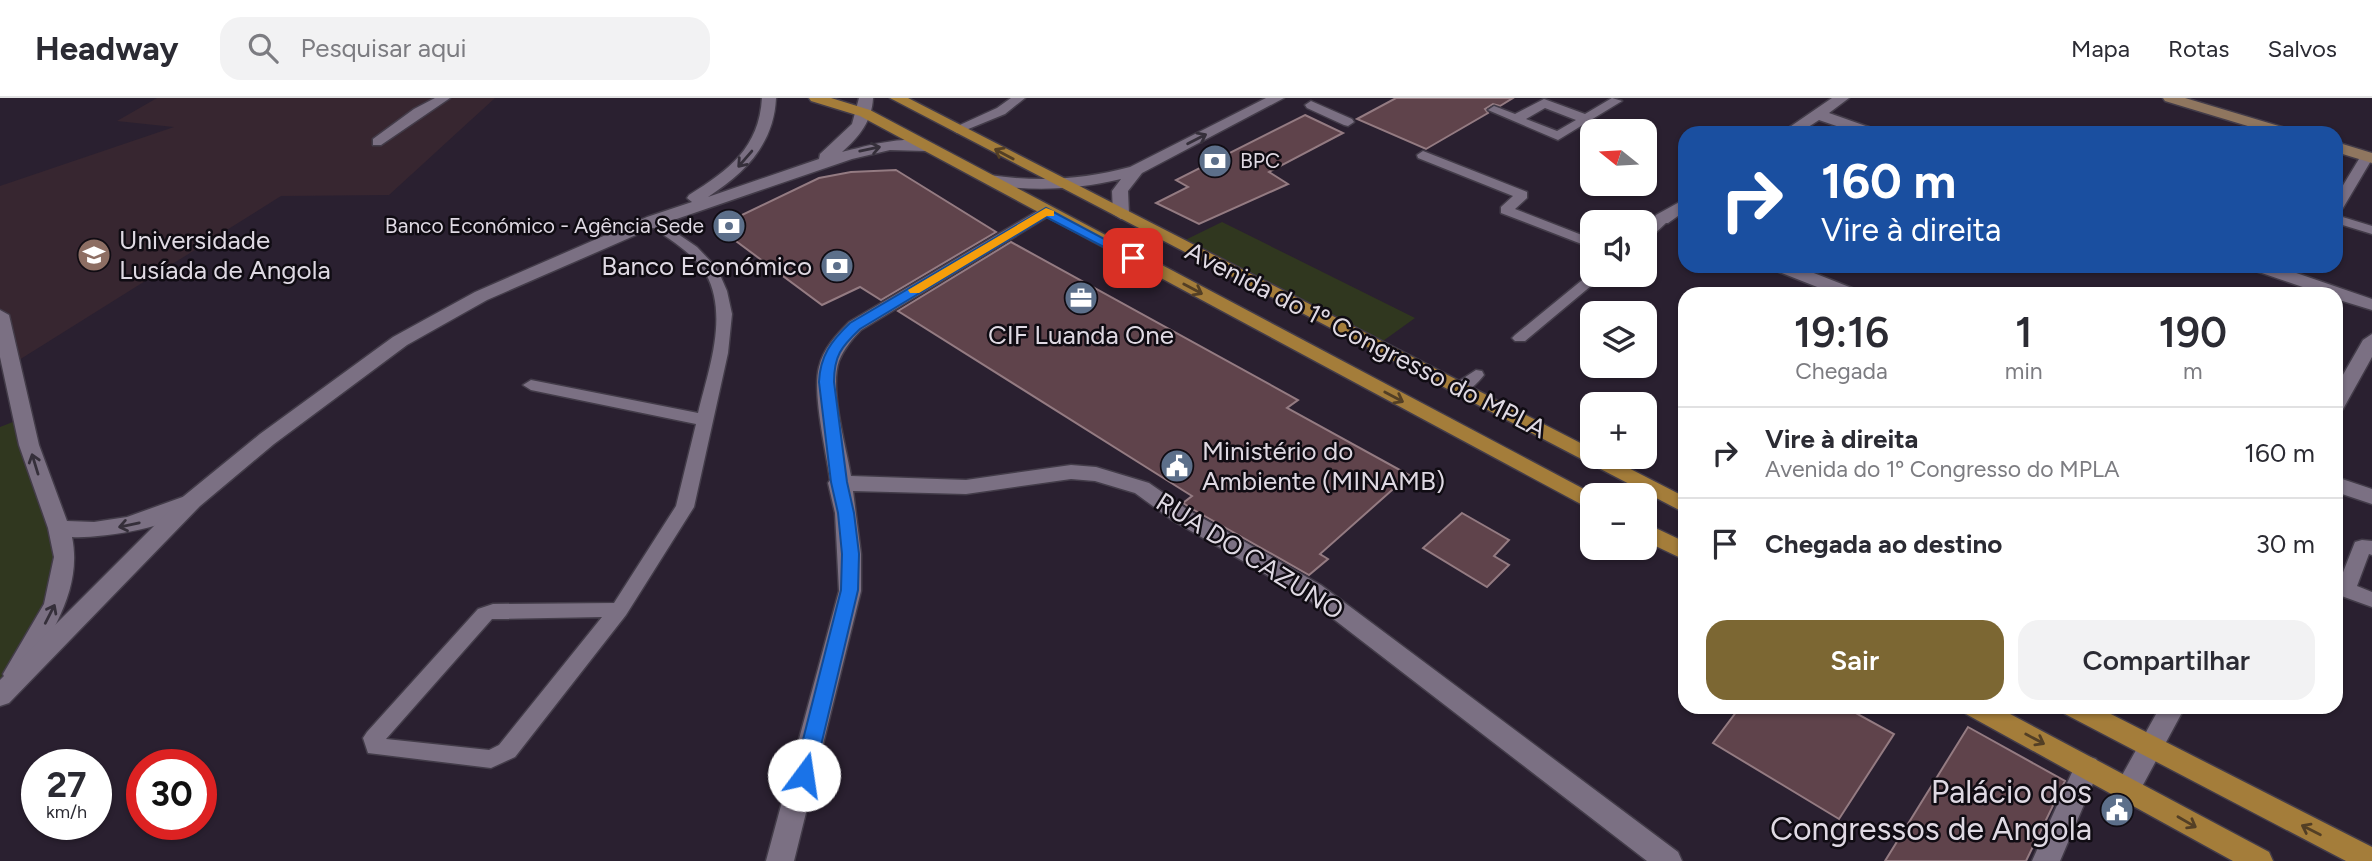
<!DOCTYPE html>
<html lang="pt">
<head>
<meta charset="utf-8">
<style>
  body { margin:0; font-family:Figtree,sans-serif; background:#f2f2f3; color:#2b2b33; height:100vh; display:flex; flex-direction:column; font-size:26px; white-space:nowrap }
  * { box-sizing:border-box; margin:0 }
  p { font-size:23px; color:#7c7c81 }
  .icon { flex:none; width:38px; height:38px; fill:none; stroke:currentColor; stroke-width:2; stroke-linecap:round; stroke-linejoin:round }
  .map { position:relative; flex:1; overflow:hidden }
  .details { position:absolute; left:1678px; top:189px; width:665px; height:427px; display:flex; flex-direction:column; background:#fff; border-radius:21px; box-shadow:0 2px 5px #0004 }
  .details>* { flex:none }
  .banner { position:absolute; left:1678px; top:28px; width:665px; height:147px; border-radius:21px; box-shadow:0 2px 5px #0004; background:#1a4fa0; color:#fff; overflow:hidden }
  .needle { width:46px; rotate:288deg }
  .tools { position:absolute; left:1580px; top:21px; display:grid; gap:14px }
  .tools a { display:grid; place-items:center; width:77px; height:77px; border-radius:14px; background:#fff; box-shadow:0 2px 5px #0004; font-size:35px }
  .speed { position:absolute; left:21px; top:651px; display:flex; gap:14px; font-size:35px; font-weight:700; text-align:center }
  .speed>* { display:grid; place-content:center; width:91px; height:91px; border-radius:50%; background:#fff; box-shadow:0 2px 5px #0004; line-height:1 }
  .speed small { font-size:18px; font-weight:400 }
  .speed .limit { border:10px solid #d22; background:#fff; color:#111 }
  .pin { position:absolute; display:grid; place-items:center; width:60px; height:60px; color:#fff; margin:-30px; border-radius:14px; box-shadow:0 4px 10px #0006 }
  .me { position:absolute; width:77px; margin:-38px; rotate:14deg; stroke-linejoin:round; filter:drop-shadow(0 0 5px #0008) }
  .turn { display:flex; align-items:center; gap:24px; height:147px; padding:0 28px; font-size:32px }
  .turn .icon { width:91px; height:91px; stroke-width:2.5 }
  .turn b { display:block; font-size:49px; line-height:60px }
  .eta { display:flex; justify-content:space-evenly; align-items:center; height:119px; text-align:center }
  .eta b { font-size:42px; font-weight:600; line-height:49px }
  .button { display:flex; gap:14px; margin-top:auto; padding:14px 28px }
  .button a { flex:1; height:80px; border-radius:21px; background:#7c6733; color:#fff; font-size:28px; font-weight:600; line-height:80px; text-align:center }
  .button a+a { background:#f2f2f3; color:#2b2b33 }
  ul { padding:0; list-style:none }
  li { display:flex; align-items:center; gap:21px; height:91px; padding:0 28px; border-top:2px solid #e1e1e2 }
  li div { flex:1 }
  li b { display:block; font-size:26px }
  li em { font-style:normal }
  header { display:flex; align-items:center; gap:42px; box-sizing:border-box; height:98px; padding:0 35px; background:#fff; border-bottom:2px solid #e1e1e2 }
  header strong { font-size:33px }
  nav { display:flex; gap:38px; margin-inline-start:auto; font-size:24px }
  .search { width:490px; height:63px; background:#f2f2f3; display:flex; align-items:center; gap:18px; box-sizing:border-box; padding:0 24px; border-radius:21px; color:#7c7c81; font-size:26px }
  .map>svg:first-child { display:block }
  .education { fill:#372630 }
  .green { fill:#30371f }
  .building { fill:#5f434b; stroke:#947b82; stroke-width:2 }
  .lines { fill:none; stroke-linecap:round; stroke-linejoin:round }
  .service-casing { stroke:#433c49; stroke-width:3 }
  .minor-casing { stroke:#433c49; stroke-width:3 }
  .tertiary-casing { stroke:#433c49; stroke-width:3 }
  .secondary-casing { stroke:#433c49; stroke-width:3 }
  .primary-casing { stroke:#433c49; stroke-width:3 }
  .service { fill:#7b7083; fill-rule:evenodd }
  .minor { fill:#7b7083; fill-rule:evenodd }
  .tertiary { fill:#7b7083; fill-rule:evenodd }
  .secondary { fill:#8f765f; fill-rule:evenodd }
  .primary { fill:#a47d3a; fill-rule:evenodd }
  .oneway { stroke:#352f3a }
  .oneway2 { stroke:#533f25 }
  .route { fill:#1a73e8; stroke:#114b97; stroke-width:2 }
  .slow { fill:#f59e0b }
  .labels { text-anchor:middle; stroke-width:5; stroke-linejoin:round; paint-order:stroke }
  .far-poi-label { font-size:21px; fill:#dfd9e3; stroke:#100c13; text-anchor:start }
  .poi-label { font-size:26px; fill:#dfd9e3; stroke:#100c13; text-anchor:start }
  .street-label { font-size:26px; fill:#dfd9e3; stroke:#100c13 }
  .near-poi-label { font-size:32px; fill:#dfd9e3; stroke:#100c13; text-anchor:end }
</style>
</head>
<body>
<header>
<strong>Headway</strong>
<div class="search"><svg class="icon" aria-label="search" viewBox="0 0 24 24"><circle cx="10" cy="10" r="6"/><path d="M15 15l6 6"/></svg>Pesquisar aqui</div>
<nav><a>Mapa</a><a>Rotas</a><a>Salvos</a></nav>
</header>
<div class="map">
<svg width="2372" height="763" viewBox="0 0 2372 763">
  <rect width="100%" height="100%" fill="#2a2030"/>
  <path class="education" d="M157,0H495L389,97L281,98L11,267L0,215V88L174,29L117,23Z"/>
  <path class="green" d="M1222,124L1415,220L1376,248L1179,145Z
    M23,320L62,476L0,598V329Z"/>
  <path class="building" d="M1396,0H1513L1500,8L1493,6L1485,11L1488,15L1426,51L1357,21Z
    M1305,17L1343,35L1269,74L1288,86L1199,126L1156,105L1188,89L1176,82Z
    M896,72L996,134L881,202L860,189L822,207L717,129L819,80L851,74Z
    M1011,144L1298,302L1287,310L1409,377L1320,456L1328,461L1309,477L1194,412L1183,405L1192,398L898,213Z
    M1462,415L1509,442L1494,458L1509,467L1487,489L1423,450Z
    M1740,609H1845L1894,636L1839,721L1713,645Z
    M1968,629L2065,683L2026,763H1885Z"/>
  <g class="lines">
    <defs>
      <path id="service" d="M435,0H450L381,47H373V41L414,11Z
        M1011,0H1025L1005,16L961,34L957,35L951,31L997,10Z
        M1612,0L1622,3L1558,42L1488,12L1494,8L1515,16L1544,1L1585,16ZM1545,10L1576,22L1557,33L1526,21Z
        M1311,3L1352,21L1354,24L1348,28L1344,27L1307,10L1305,7Z
        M1423,53L1527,94V100L1515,111L1592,141V150L1501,115V109L1513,98L1418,60L1417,57Z
        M2367,55L2372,56V61L2343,110L2336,114V99L2362,56Z
        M1662,117L1667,118V124L1650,140L1645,141V129Z
        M2336,117L2372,128V136L2336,125Z
        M653,119L697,149L717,170L727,193L732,216L728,255L694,409L626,517L515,659L491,670L368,655L363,640L367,634L478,511L493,506L614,505L676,408L696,326L531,292L523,287L531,282L698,315C708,273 729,218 706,176C694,155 667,140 648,126L646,123ZM602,519L499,647L489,652L386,641L492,521Z
        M1592,174V177H1604L1525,243H1515L1512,240L1515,237Z
        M1476,272L1482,273L1484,277C1477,286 1466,298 1453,295L1451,291L1453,287Z
        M2362,442L2372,443V457L2369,456L2357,488L2372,494V509L2336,496V481L2340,482L2355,444Z"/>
      <path id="minor" d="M1266,0H1284L1142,75L1128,93L1129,116L1127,119L1121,121L1113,116L1112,93L1121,81C1076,92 1034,93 989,87L981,82L989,77C1037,84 1083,82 1130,69Z
        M1832,0H1849L1829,15L1877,32L1880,35H1857L1819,22L1799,35H1781Z
        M1685,101V113L1668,125H1656L1654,121L1656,117Z
        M1046,108L1052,110L1054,113L1052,116L861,232C852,241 844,251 839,263C829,292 846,347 851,378L966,382L1071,367L1096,369L1149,385L1188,412L1321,487L1678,754L1682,763H1647L1305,499L1172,422L1135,395L1095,383L1071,381L966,396L853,393L861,456V493L794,763H766L839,493L835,415L828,385L830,382C826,353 812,295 819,269C823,251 836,237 849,224Z
        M1771,168H1796L1857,192L1860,196H1835L1774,172Z
        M2250,168H2276L2372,201V212L2336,201V196H2323L2253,172Z
        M0,212L9,217L39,347L67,423L94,424L127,419L191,396L199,398L202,403C187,428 99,441 72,439C83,493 49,538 24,583L15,586L6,583L3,576L44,506L54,459L48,430L19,347L0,259Z
        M2372,236V259L2343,311L2336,313V289L2363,242Z
        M2336,379L2372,391V406L2336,394Z
        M2160,609H2185L2137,698L2128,701L2119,698L2115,690Z
        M2087,658L2096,661L2100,669L2060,763H2032L2078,661Z"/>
      <path id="tertiary" d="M762,0H776C774,46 745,75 708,99L819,61L820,56L852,26L859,0H873C872,23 859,39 842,54C862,49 918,33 934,48L926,53L890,52L852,61L659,127L487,202L407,247L274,346L200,408L9,605L0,608V582L184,398L260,336L393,239L475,194L647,119L692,104L687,100L689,97C729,72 759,50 762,0Z"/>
      <path id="secondary" d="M2163,0H2185L2292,32L2295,35H2271L2165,3Z
        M2336,44L2372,55V65L2336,54Z"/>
      <path id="primary" d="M809,0H831L870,12L1595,397H1592V412L860,18L811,3Z
        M890,0H908L1592,351V359H1607L1685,399V415Z
        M1645,425L1685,444V462L1645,443Z
        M1963,609H1997L2269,754L2273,763H2233L1966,616Z
        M2062,609H2097L2372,749V763H2346L2065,616Z"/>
    </defs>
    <use href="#service" class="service-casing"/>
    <use href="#minor" class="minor-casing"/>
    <use href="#tertiary" class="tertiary-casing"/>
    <use href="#secondary" class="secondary-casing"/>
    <use href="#primary" class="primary-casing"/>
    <use href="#service" class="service"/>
    <use href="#minor" class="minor"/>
    <use href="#tertiary" class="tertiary"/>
    <use href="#secondary" class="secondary"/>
    <use href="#primary" class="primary"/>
  </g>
  <defs><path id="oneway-shaft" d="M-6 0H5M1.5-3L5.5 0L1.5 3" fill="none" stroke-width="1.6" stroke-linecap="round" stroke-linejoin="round" transform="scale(1.75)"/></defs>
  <g class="oneway">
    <use href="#oneway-shaft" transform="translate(1197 41) rotate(-27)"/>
    <use href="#oneway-shaft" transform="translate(870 51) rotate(-12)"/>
    <use href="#oneway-shaft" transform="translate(745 61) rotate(131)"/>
    <use href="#oneway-shaft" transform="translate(35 366) rotate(-107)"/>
    <use href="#oneway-shaft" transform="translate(129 427) rotate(168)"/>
    <use href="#oneway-shaft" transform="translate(50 516) rotate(-63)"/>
  </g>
  <g class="oneway2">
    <use href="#oneway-shaft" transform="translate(1004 56) rotate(-152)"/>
    <use href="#oneway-shaft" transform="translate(1193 191) rotate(28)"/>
    <use href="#oneway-shaft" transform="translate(1394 299) rotate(28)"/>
    <use href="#oneway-shaft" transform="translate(2035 641) rotate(28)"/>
    <use href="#oneway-shaft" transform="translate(2187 724) rotate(30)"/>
    <use href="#oneway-shaft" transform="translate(2311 732) rotate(-153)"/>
  </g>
  <path class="route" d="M1046,110L1140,160L1138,162H1129L1046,119L860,231C841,249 834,258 834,284L847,384L854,415L859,456L858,492L814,677L811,682L804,685L797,682L794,677L841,492L842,456L838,415L831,384L819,284C820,258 831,243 850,225Z"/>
  <path class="slow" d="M1046,110L1054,113V118H1047L919,195H910L908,192Z"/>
  <defs>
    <symbol id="bank-disc" viewBox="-11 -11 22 22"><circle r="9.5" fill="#5c6f8a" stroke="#100c13"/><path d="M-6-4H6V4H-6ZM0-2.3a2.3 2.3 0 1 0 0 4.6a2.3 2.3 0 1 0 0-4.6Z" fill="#fff"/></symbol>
    <symbol id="university-disc" viewBox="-11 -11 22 22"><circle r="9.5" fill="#8d6e63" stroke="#100c13"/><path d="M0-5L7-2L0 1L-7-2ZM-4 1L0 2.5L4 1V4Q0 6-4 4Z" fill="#fff"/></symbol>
    <symbol id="office-disc" viewBox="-11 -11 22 22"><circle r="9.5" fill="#5c6f8a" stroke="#100c13"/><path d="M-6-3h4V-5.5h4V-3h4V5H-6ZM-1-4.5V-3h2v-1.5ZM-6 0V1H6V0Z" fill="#fff"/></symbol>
    <symbol id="civic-disc" viewBox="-11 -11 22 22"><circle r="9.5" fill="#5c6f8a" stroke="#100c13"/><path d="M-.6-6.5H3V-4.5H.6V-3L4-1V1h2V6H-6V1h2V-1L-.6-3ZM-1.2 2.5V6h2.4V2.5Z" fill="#fff"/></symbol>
  </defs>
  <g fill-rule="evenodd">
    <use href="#bank-disc" x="1196" y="44" width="38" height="38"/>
    <use href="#bank-disc" x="710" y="109" width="38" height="38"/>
    <use href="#university-disc" x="75" y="138" width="38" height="38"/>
    <use href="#bank-disc" x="818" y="149" width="38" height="38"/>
    <use href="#office-disc" x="1062" y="181" width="38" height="38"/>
    <use href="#civic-disc" x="1158" y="349" width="38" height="38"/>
    <use href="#civic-disc" x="2098" y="693" width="38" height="38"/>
  </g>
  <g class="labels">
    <g class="far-poi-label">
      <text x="1240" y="70">BPC</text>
      <text x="704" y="135" text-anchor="end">Banco Económico - Agência Sede</text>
    </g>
    <g class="poi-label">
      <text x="119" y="151">Universidade<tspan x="119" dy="30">Lusíada de Angola</tspan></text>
      <text x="812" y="177" text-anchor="end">Banco Económico</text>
      <text x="1081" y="246" text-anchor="middle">CIF Luanda One</text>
      <text x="1202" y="362">Ministério do<tspan x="1202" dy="30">Ambiente (MINAMB)</tspan></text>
    </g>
    <g class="street-label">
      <text transform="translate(1366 242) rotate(27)" y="9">Avenida do 1º Congresso do MPLA</text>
      <text transform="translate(1250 458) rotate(32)" y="9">RUA DO CAZUNO</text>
    </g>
    <g class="near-poi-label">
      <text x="2092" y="705">Palácio dos<tspan x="2092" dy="37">Congressos de Angola</tspan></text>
    </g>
  </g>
</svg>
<div class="tools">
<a><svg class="needle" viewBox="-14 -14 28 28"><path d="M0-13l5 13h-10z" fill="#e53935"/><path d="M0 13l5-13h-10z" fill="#7c7c81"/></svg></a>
<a><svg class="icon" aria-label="sound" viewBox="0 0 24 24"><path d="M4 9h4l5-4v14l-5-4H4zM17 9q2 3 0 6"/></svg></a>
<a><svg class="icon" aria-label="layers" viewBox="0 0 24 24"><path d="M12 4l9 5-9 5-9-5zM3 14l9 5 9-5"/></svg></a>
<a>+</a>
<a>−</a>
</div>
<div class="speed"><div>27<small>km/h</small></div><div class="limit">30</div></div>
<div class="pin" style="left:1133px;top:160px;background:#d93025"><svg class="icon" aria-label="arrive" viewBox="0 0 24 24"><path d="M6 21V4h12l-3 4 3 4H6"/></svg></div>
<svg class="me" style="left:804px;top:677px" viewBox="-20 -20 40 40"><circle r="19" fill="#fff"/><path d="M0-13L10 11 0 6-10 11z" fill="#1a73e8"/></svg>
<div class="banner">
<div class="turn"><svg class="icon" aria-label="right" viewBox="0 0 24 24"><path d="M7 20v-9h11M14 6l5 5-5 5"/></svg><div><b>160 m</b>Vire à direita</div></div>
</div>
<section class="details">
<div class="eta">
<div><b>19:16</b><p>Chegada</p></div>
<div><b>1</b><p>min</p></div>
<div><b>190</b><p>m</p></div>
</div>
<ul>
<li><svg class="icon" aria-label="right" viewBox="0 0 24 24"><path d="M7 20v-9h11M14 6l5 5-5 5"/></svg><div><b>Vire à direita</b><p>Avenida do 1º Congresso do MPLA</p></div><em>160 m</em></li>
<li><svg class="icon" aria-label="arrive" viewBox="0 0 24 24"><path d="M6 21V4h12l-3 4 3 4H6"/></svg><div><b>Chegada ao destino</b></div><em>30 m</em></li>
</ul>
<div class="button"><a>Sair</a><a>Compartilhar</a></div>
</section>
</div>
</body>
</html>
